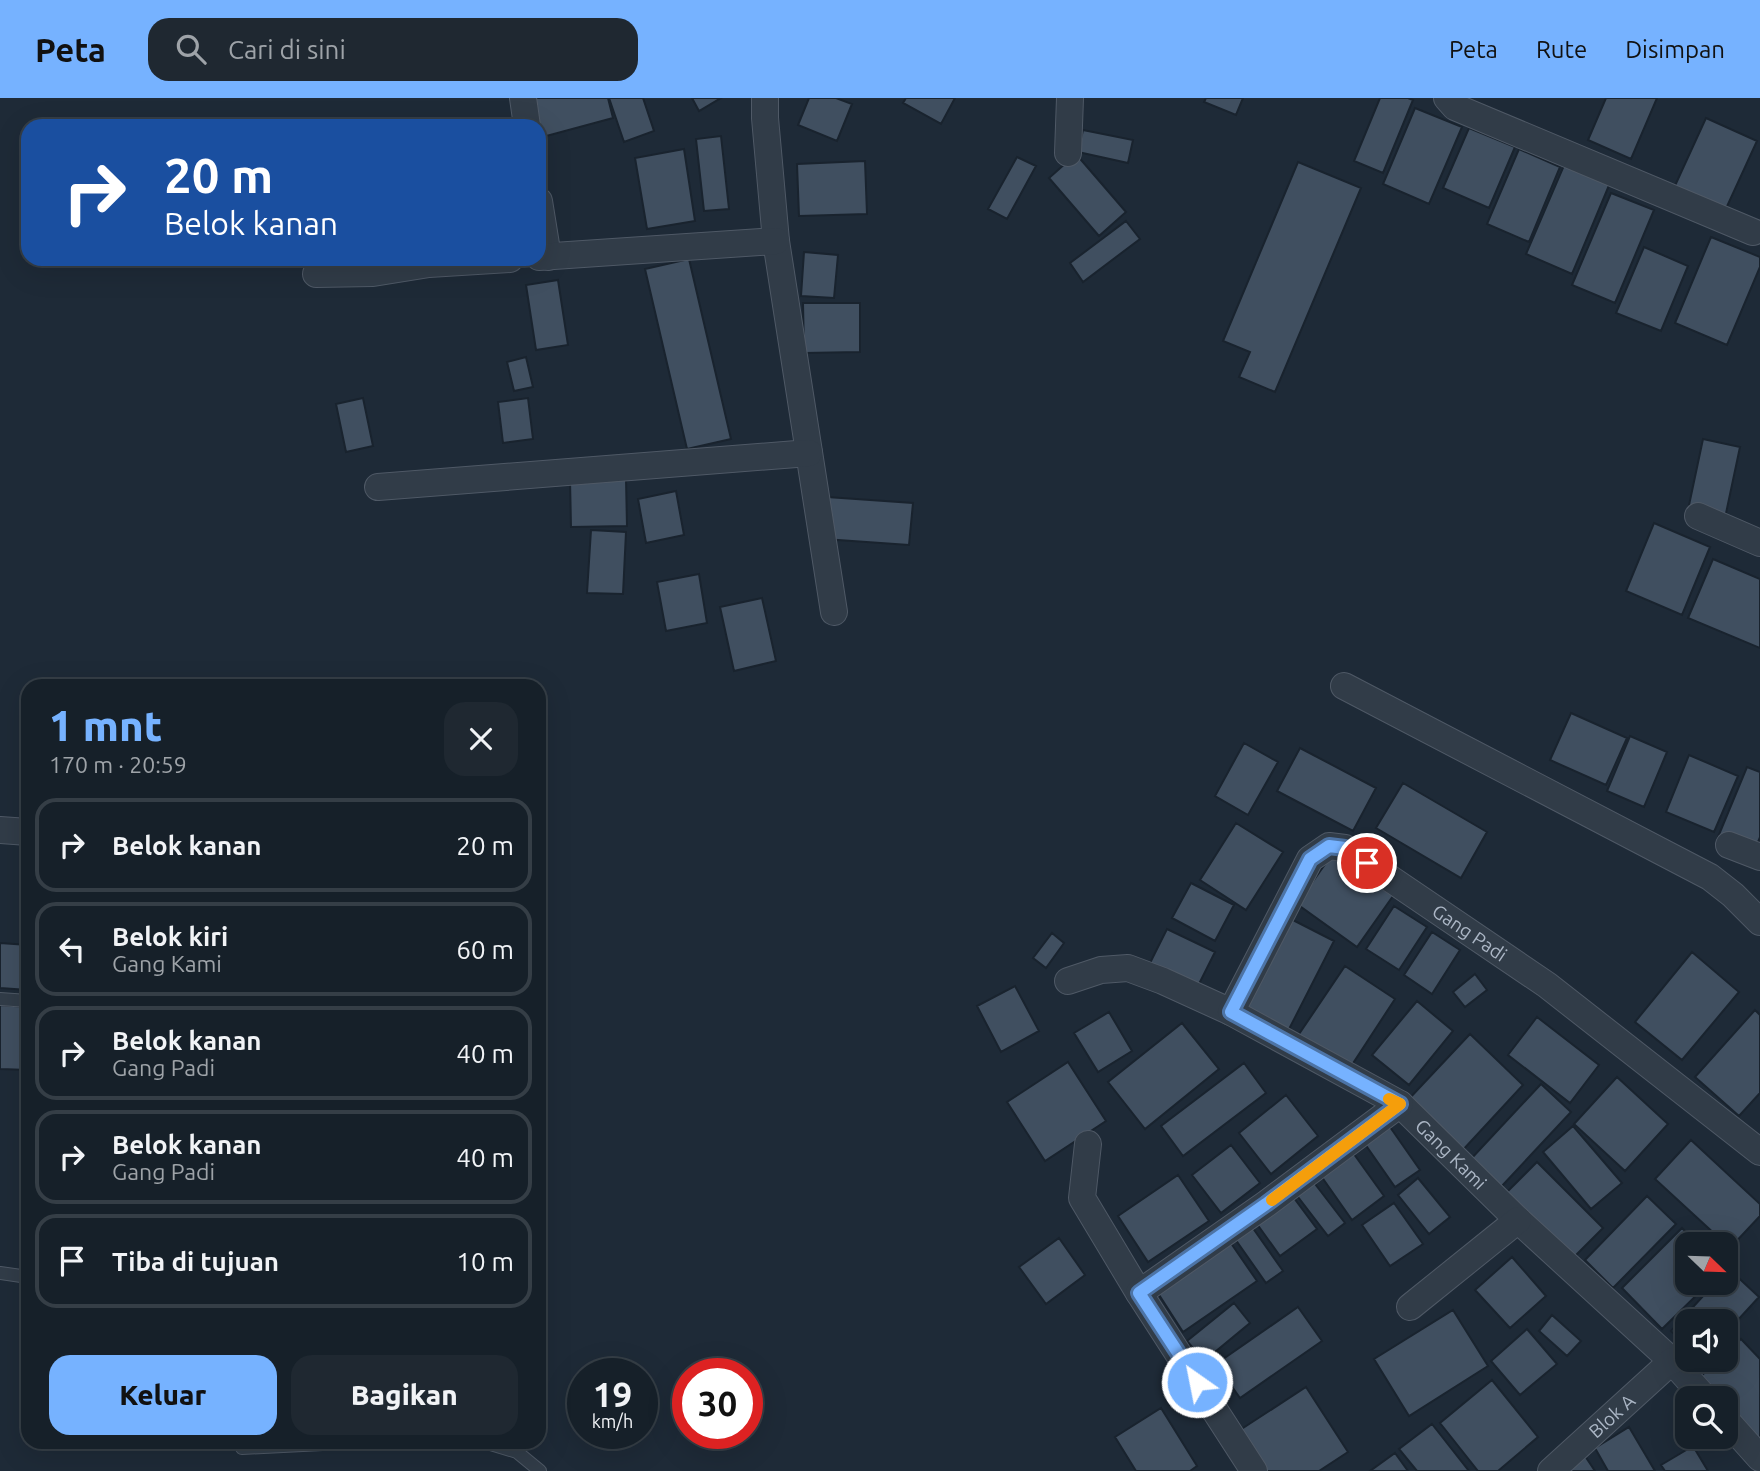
<!DOCTYPE html>
<html lang="id">
<head>
<meta charset="utf-8">
<style>
  body { margin:0; font-family:Ubuntu,sans-serif; background:#1f2831; color:#f1f3f6; height:100vh; display:flex; flex-direction:column; font-size:26px; white-space:nowrap }
  * { box-sizing:border-box; margin:0 }
  p { font-size:23px; color:#9ea3a8 }
  .icon { flex:none; width:38px; height:38px; fill:none; stroke:currentColor; stroke-width:2; stroke-linecap:round; stroke-linejoin:round }
  .map { position:relative; flex:1; overflow:hidden }
  .panel { position:absolute; left:21px; top:581px; width:525px; height:770px; display:flex; flex-direction:column; background:#162029; border-radius:21px; box-shadow:0 7px 28px #0002,0 0 0 2px #353e46 }
  .panel>* { flex:none }
  .banner { position:absolute; left:21px; top:21px; width:525px; height:147px; border-radius:21px; box-shadow:0 7px 28px #0002,0 0 0 2px #353e46; background:#1a4fa0; color:#fff; overflow:hidden }
  .needle { width:46px; rotate:113deg }
  .fabs { position:absolute; left:1675px; top:1134px; display:grid; gap:14px }
  .fabs a { display:grid; place-items:center; width:63px; height:63px; border-radius:14px; background:#162029; box-shadow:0 7px 28px #0002,0 0 0 2px #353e46; font-size:35px }
  .speed { position:absolute; left:567px; top:1260px; display:flex; gap:14px; font-size:35px; font-weight:700; text-align:center }
  .speed>* { display:grid; place-content:center; width:91px; height:91px; border-radius:50%; background:#162029; box-shadow:0 7px 28px #0002,0 0 0 2px #353e46; line-height:1 }
  .speed small { font-size:18px; font-weight:400 }
  .speed .limit { border:10px solid #d22; background:#fff; color:#111 }
  .pin { position:absolute; display:grid; place-items:center; width:60px; height:60px; color:#fff; margin:-30px; border:4px solid #fff; border-radius:50%; box-shadow:0 2px 7px #0007 }
  .me { position:absolute; width:77px; margin:-38px; rotate:327deg; stroke-linejoin:round; filter:drop-shadow(0 0 5px #0008) }
  .turn { display:flex; align-items:center; gap:24px; height:147px; padding:0 28px; font-size:32px }
  .turn .icon { width:91px; height:91px; stroke-width:2.5 }
  .turn b { display:block; font-size:49px; line-height:60px }
  .round { display:grid; place-items:center; flex:none; width:74px; height:74px; border-radius:21px; background:#1f2831 }
  .overview { display:flex; align-items:center; justify-content:space-between; height:119px; padding:0 28px }
  h1 { font-size:42px; font-weight:800; line-height:52px; color:#76b2ff }
  .primary-button { display:flex; gap:14px; margin-top:auto; padding:14px 28px }
  .primary-button a { flex:1; height:80px; border-radius:21px; background:#76b2ff; color:#111; font-size:28px; font-weight:800; line-height:80px; text-align:center }
  .primary-button a+a { background:#1f2831; color:#f1f3f6 }
  ul { padding:0; list-style:none }
  li { display:flex; align-items:center; gap:21px; height:94px; margin:0 14px 10px; padding:0 14px; border:4px solid #353e46; border-radius:21px }
  li div { flex:1 }
  li b { display:block; font-size:26px }
  li em { font-style:normal }
  header { display:flex; align-items:center; gap:42px; box-sizing:border-box; height:98px; padding:0 35px; background:#76b2ff; color:#111 }
  header strong { font-size:33px }
  nav { display:flex; gap:38px; margin-inline-start:auto; font-size:24px }
  .search { width:490px; height:63px; background:#1f2831; display:flex; align-items:center; gap:18px; box-sizing:border-box; padding:0 24px; border-radius:21px; color:#9ea3a8; font-size:26px }
  .map>svg:first-child { display:block }
  .building { fill:#404f60; stroke:#19232e; stroke-width:2 }
  .lines { fill:none; stroke-linecap:round; stroke-linejoin:round }
  .service-casing { stroke:#4f5966; stroke-width:14 }
  .minor-casing { stroke:#4f5966; stroke-width:28 }
  .service { stroke:#313c48; stroke-width:12 }
  .minor { stroke:#313c48; stroke-width:26 }
  .route-casing { stroke:#4d74a6; stroke-width:18 }
  .route { stroke:#76b2ff; stroke-width:12 }
  .slow { stroke:#f59e0b; stroke-width:12 }
  .labels { text-anchor:middle; stroke-width:5; stroke-linejoin:round; paint-order:stroke }
  .street-label { font-size:19px; fill:#abb6c5; stroke:#17212c }
</style>
</head>
<body>
<header>
<strong>Peta</strong>
<div class="search"><svg class="icon" aria-label="search" viewBox="0 0 24 24"><circle cx="10" cy="10" r="6"/><path d="M15 15l6 6"/></svg>Cari di sini</div>
<nav><a>Peta</a><a>Rute</a><a>Disimpan</a></nav>
</header>
<div class="map">
<svg width="1760" height="1373" viewBox="0 0 1760 1373">
  <rect width="100%" height="100%" fill="#1e2a37"/>
  <path class="building" d="M525,0H608L613,20L539,40V28Z
    M609,0H643L654,33L624,44Z
    M692,0H721L699,13Z
    M809,0H836L852,6L837,43L798,27Z
    M906,0H955L941,26L903,5Z
    M1206,0H1243L1236,17L1204,4Z
    M1380,0H1408L1413,2L1383,75L1354,63Z
    M1606,0H1657L1631,61L1588,42Z
    M1415,10L1462,29L1429,106L1383,86Z
    M1706,20L1757,43L1724,115L1673,92Z
    M1469,30L1515,49L1489,110L1443,90Z
    M1083,32L1133,42L1128,65L1078,54Z
    M721,38L729,111L704,113L696,41Z
    M684,51L695,123L647,131L635,60Z
    M1519,51L1560,69L1529,144L1487,126Z
    M1076,56L1126,114L1099,138L1049,80Z
    M1017,59L1036,68L1007,121L988,111Z
    M865,63L867,116L799,118L797,66Z
    M1298,64L1361,90L1275,294L1239,279L1250,254L1223,243Z
    M1565,65L1610,85L1572,176L1526,156Z
    M1611,95L1654,112L1615,205L1572,187Z
    M1126,123L1140,141L1083,184L1070,165Z
    M1711,139L1760,159V169L1727,247L1675,225Z
    M1644,149L1688,168L1661,233L1616,215Z
    M804,154L838,157L834,200L801,198Z
    M689,161L731,341L687,351L645,171Z
    M558,182L568,247L536,252L526,187Z
    M803,205H860V254L804,255Z
    M526,259L533,289L514,293L507,264Z
    M363,300L373,348L346,354L336,306Z
    M528,300L533,341L503,345L498,304Z
    M1703,341L1740,349L1725,420L1688,412Z
    M626,381L627,428L571,429L570,382Z
    M676,393L684,437L646,445L638,401Z
    M827,399L913,405L909,447L824,441Z
    M1654,425L1710,449L1682,517L1626,493Z
    M591,432L626,434L623,496L587,495Z
    M1713,461L1760,481V550L1688,520Z
    M699,476L707,525L666,533L657,484Z
    M762,500L776,563L734,573L720,509Z
    M1571,615L1627,640L1606,687L1550,662Z
    M1630,638L1667,654L1644,709L1607,693Z
    M1244,645L1278,664L1248,717L1215,698Z
    M1300,650L1376,690L1353,733L1277,693Z
    M1689,657L1738,678L1714,734L1666,714Z
    M1747,669L1760,674V739L1754,754L1718,739Z
    M1403,685L1487,734L1461,780L1376,730Z
    M1236,725L1283,754L1246,812L1200,782Z
    M1333,755L1393,798L1357,849L1297,806Z
    M1191,785L1234,807L1215,843L1172,820Z
    M1394,808L1427,829L1399,872L1366,851Z
    M1289,820L1334,843L1286,937L1241,914Z
    M1167,831L1215,854L1195,894L1147,871Z
    M1432,834L1460,852L1432,896L1404,877Z
    M1052,835L1064,845L1046,870L1033,860Z
    M0,845L28,847V892L0,890Z
    M1692,854L1739,894L1682,962L1635,924Z
    M1345,868L1395,901L1346,976L1295,942Z
    M1475,876L1487,892L1465,909L1453,894Z
    M1015,888L1039,933L1001,954L977,908Z
    M1417,903L1453,933L1409,987L1372,957Z
    M0,907L28,909V972L0,971Z
    M1755,912L1760,917V995L1739,1018L1695,979Z
    M1109,914L1132,953L1098,974L1074,935Z
    M1537,919L1599,967L1570,1005L1508,957Z
    M1182,925L1219,971L1145,1031L1108,984Z
    M1470,936L1523,987L1461,1054L1407,1003Z
    M1068,964L1106,1023L1045,1063L1007,1004Z
    M1244,965L1266,995L1183,1058L1161,1028Z
    M1617,979L1668,1026L1625,1073L1574,1026Z
    M1541,986L1571,1014L1500,1090L1470,1062Z
    M1286,997L1318,1038L1271,1076L1239,1035Z
    M1573,1028L1622,1085L1591,1111L1543,1054Z
    M1390,1029L1420,1072L1395,1089L1365,1046Z
    M1691,1042L1760,1106V1118L1730,1150L1655,1081Z
    M1231,1047L1260,1085L1221,1115L1192,1077Z
    M1351,1052L1384,1098L1352,1122L1319,1075Z
    M1537,1064L1603,1130L1573,1160L1507,1094Z
    M1178,1077L1209,1123L1148,1164L1118,1118Z
    M1418,1080L1450,1119L1429,1136L1398,1097Z
    M1312,1082L1345,1125L1328,1138L1295,1095Z
    M1288,1092L1317,1131L1280,1158L1252,1119Z
    M1647,1098L1676,1126L1613,1190L1585,1162Z
    M1394,1105L1423,1146L1390,1168L1362,1127Z
    M1250,1126L1283,1173L1266,1185L1233,1138Z
    M1682,1130L1698,1146H1687V1185H1709L1662,1231L1622,1190Z
    M1226,1138L1257,1183L1183,1234L1154,1189Z
    M1059,1140L1085,1177L1046,1206L1019,1169Z
    M1512,1159L1546,1198L1510,1230L1475,1192Z
    M1728,1170L1759,1199L1726,1235V1223H1687V1248L1671,1233L1715,1185H1726V1173Z
    M1234,1205L1250,1225L1204,1263L1187,1243Z
    M1298,1209L1322,1243L1240,1300L1216,1266Z
    M1453,1212L1488,1268L1409,1318L1374,1261Z
    M1552,1217L1581,1243L1567,1258L1539,1233Z
    M1527,1231L1557,1266L1520,1297L1491,1263Z
    M1741,1241L1760,1261V1346L1726,1310V1300H1717L1698,1281L1718,1262H1726V1255Z
    M1492,1282L1538,1339L1498,1373H1478L1440,1325Z
    M1306,1289L1348,1354L1319,1373H1266L1240,1332Z
    M1161,1310L1197,1368L1190,1373H1136L1115,1339Z
    M1432,1326L1469,1373H1417L1399,1351Z
    M1629,1329L1655,1373H1608L1595,1350Z
    M1693,1348L1708,1373H1665L1661,1367Z
    M1395,1355L1408,1373H1370Z
    M1585,1358L1595,1373H1565Z"/>
  <g class="lines">
    <defs>
      <path id="service" d="M0,901L28,903
        M0,1175L28,1179
        M484,1344L517,1354L540,1373
        M242,1350L362,1344"/>
      <g id="minor">
        <path d="M523,0L527,28"/>
        <path d="M765,0V20L776,143L834,514"/>
        <path d="M1447,0L1455,9L1753,134"/>
        <path d="M1068,55L1070,0"/>
        <path d="M539,103L548,159"/>
        <path d="M539,159L776,143"/>
        <path d="M316,176L373,175L429,166L510,161"/>
        <path d="M378,389L809,355"/>
        <path d="M1698,418L1760,445"/>
        <path d="M1344,588L1710,779L1733,797L1760,824"/>
        <path d="M0,732L28,734"/>
        <path d="M1729,747L1760,759"/>
        <path id="s1" d="M1068,883L1101,872L1128,870L1163,883L1231,914L1400,1006L1518,1122L1672,1263L1705,1300"/>
        <path id="s2" d="M1231,914L1310,761L1329,748L1345,750L1547,887L1760,1054"/>
        <path d="M1088,1046L1082,1100L1139,1195L1254,1373"/>
        <path d="M1139,1195L1266,1106L1400,1006"/>
        <path d="M1410,1209L1518,1122"/>
        <path d="M1726,1322L1760,1360"/>
        <path id="s3" d="M1551,1373L1672,1263"/>
      </g>
    </defs>
    <use href="#service" class="service-casing"/>
    <use href="#minor" class="minor-casing"/>
    <use href="#service" class="service"/>
    <use href="#minor" class="minor"/>
  </g>
  <g class="lines">
    <defs>
      <path id="route" d="M1197,1284L1139,1195L1266,1106L1400,1006L1231,914L1310,761L1329,748L1345,750L1367,765"/>
    </defs>
    <use href="#route" class="route-casing"/>
    <use href="#route" class="route"/>
    <path class="slow" d="M1272,1102L1400,1006L1389,1001"/>
  </g>
  <g class="labels">
    <g class="street-label">
      <text dy="7" stroke="none"><textPath href="#s2" startOffset="362">Gang Padi</textPath></text>
      <text dy="7" stroke="none"><textPath href="#s1" startOffset="438">Gang Kami</textPath></text>
      <text dy="7" stroke="none"><textPath href="#s3" startOffset="82">Blok A</textPath></text>
    </g>
  </g>
</svg>
<div class="fabs">
<a><svg class="needle" viewBox="-14 -14 28 28"><path d="M0-13l5 13h-10z" fill="#e53935"/><path d="M0 13l5-13h-10z" fill="#9ea3a8"/></svg></a>
<a><svg class="icon" aria-label="sound" viewBox="0 0 24 24"><path d="M4 9h4l5-4v14l-5-4H4zM17 9q2 3 0 6"/></svg></a>
<a><svg class="icon" aria-label="search" viewBox="0 0 24 24"><circle cx="10" cy="10" r="6"/><path d="M15 15l6 6"/></svg></a>
</div>
<div class="speed"><div>19<small>km/h</small></div><div class="limit">30</div></div>
<div class="pin" style="left:1367px;top:765px;background:#d93025"><svg class="icon" aria-label="arrive" viewBox="0 0 24 24"><path d="M6 21V4h12l-3 4 3 4H6"/></svg></div>
<svg class="me" style="left:1197px;top:1284px" viewBox="-20 -20 40 40"><circle r="17" fill="#76b2ff" stroke="#fff" stroke-width="3"/><path d="M0-11L8 9 0 5-8 9z" fill="#fff"/></svg>
<div class="banner">
<div class="turn"><svg class="icon" aria-label="right" viewBox="0 0 24 24"><path d="M7 20v-9h11M14 6l5 5-5 5"/></svg><div><b>20 m</b>Belok kanan</div></div>
</div>
<section class="panel">
<div class="overview"><div><h1>1 mnt</h1><p>170 m · 20:59</p></div><a class="round"><svg class="icon" aria-label="close" viewBox="0 0 24 24"><path d="M6 6l12 12M18 6L6 18"/></svg></a></div>
<ul>
<li><svg class="icon" aria-label="right" viewBox="0 0 24 24"><path d="M7 20v-9h11M14 6l5 5-5 5"/></svg><div><b>Belok kanan</b></div><em>20 m</em></li>
<li><svg class="icon" aria-label="left" viewBox="0 0 24 24"><path d="M17 20v-9H6M10 6l-5 5 5 5"/></svg><div><b>Belok kiri</b><p>Gang Kami</p></div><em>60 m</em></li>
<li><svg class="icon" aria-label="right" viewBox="0 0 24 24"><path d="M7 20v-9h11M14 6l5 5-5 5"/></svg><div><b>Belok kanan</b><p>Gang Padi</p></div><em>40 m</em></li>
<li><svg class="icon" aria-label="right" viewBox="0 0 24 24"><path d="M7 20v-9h11M14 6l5 5-5 5"/></svg><div><b>Belok kanan</b><p>Gang Padi</p></div><em>40 m</em></li>
<li><svg class="icon" aria-label="arrive" viewBox="0 0 24 24"><path d="M6 21V4h12l-3 4 3 4H6"/></svg><div><b>Tiba di tujuan</b></div><em>10 m</em></li>
</ul>
<div class="primary-button"><a>Keluar</a><a>Bagikan</a></div>
</section>
</div>
</body>
</html>
